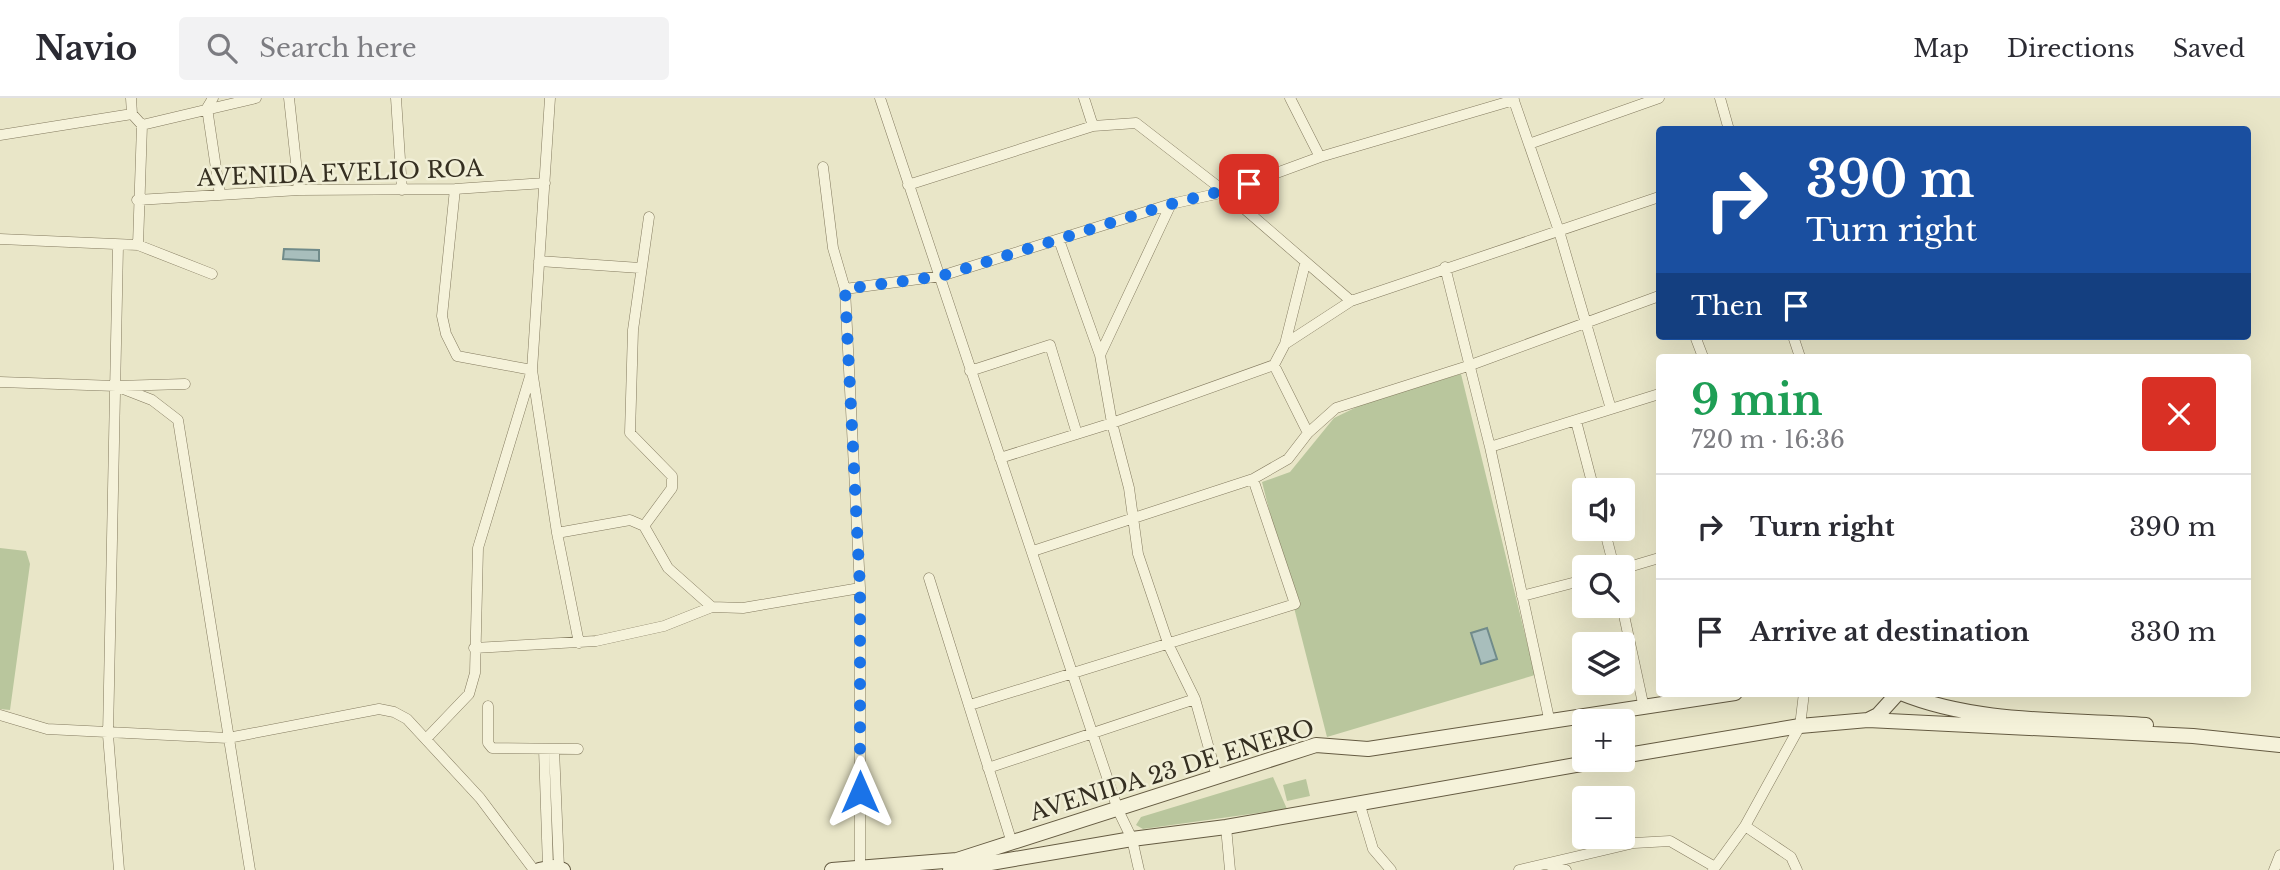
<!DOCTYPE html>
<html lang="en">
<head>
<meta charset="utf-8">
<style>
  body { margin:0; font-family:"Libre Baskerville",serif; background:#f2f2f3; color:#2b2b33; height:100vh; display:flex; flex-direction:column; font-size:26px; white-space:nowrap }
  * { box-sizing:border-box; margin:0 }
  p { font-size:23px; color:#7c7c81 }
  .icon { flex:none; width:38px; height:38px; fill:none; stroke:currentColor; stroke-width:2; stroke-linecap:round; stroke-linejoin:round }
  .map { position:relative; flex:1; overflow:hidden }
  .drawer { position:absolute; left:1656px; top:256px; width:595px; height:343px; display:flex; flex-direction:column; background:#fff; border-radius:7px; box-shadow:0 7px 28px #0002 }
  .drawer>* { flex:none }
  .guide { position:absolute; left:1656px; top:28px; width:595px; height:214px; border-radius:7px; box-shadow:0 7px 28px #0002; background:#1a4fa0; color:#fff; overflow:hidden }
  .tools { position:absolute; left:1572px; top:380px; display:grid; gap:14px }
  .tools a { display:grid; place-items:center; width:63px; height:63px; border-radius:7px; background:#fff; box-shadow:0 7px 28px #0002; font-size:35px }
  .pin { position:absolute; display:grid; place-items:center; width:60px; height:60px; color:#fff; margin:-30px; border-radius:14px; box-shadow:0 4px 10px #0006 }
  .me { position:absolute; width:77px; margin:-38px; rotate:0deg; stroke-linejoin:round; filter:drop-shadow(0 0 5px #0008) }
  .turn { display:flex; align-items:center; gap:24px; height:147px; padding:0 35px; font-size:32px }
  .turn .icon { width:91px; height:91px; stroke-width:2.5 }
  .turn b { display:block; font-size:49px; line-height:60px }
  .then { display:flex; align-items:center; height:66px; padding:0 35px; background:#0003; gap:14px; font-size:26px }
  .round { display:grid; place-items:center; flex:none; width:74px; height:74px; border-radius:7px; background:#f2f2f3 }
  .head { display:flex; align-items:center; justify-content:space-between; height:119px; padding:0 35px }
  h1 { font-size:42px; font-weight:800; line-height:52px; color:#1e9e55 }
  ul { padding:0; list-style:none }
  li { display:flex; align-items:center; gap:21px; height:105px; padding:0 35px; border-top:2px solid #e1e1e2 }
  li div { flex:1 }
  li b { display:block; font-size:26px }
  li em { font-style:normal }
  header { display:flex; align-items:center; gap:42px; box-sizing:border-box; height:98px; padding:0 35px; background:#fff; border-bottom:2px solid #e1e1e2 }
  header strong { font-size:33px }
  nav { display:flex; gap:38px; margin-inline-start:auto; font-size:24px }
  .search { width:490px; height:63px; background:#f2f2f3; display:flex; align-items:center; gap:18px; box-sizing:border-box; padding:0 24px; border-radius:7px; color:#7c7c81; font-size:26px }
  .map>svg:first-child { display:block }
  .green { fill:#b9c69d }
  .water { fill:#a8bebc; stroke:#708b8a; stroke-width:2 }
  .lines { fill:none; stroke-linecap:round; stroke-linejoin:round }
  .minor-casing { stroke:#837a5f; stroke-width:11 }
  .secondary-casing { stroke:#655b42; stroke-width:16 }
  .minor { stroke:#f5f2da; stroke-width:10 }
  .secondary { stroke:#f5f2da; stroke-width:14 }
  .route { stroke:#1a73e8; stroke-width:12; stroke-dasharray:0 21.6 }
  .labels { text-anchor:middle; stroke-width:5; stroke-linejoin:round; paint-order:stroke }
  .street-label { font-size:23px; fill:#352f21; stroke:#f1efd7 }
</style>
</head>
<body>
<header>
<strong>Navio</strong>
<div class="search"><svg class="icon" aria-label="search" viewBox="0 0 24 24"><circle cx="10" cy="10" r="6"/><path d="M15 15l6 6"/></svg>Search here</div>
<nav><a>Map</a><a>Directions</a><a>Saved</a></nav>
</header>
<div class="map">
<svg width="2280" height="772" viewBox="0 0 2280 772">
  <rect width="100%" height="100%" fill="#e9e6c8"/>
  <path class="green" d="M1461,276L1535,577L1327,639L1262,384L1290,374L1334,320L1367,304Z
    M0,450L26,453L30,466L10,612L0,611Z
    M1273,679L1287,711L1143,731L1136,727L1141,719Z
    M1306,681L1310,698L1287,703L1283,687Z"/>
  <path class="water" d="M284,151L319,152V163L283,161Z
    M1487,530L1497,561L1481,566L1471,535Z"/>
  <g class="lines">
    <defs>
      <path id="minor" d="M131,0L132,16L142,27L138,147
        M213,0L207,10L220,97
        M289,0L299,92
        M396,0L402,92
        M880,0L1118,712L1132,741L1139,772
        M1084,0L1093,28
        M1290,0L1320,59
        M1513,0L1559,133L1611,311
        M1720,0L1729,32
        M142,27L256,0
        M0,37L132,16
        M1529,46L1659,0
        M823,69L833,150L845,191L860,490V772
        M908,87L1093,28L1136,25L1225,94L1351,203
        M455,91L442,218L446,236L457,258L532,272L557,435L579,545
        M137,102L299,92L455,91L545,85
        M0,141L138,147L212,176
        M1059,142L1100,257L1112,325L1129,390L1138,456L1169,548L1195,601L1217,679
        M118,148L108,637L119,772
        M539,163L640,170
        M1445,169L1490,349L1550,625
        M845,191L941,178L1171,106L1225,94L1320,59L1514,2
        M1695,238L1703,259
        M1793,238L1800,259
        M1285,246L1351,203L1659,99
        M1100,257L1171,106
        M1274,267L1308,335
        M970,273L1050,247L1077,336
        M0,284L116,288L185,286
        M116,288L152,302L178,322L250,772
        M1576,323L1594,392
        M1490,349L1659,296
        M1000,360L1112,325L1274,267L1285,246L1305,166
        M644,428L672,390V378L630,335L633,232L649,119
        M1604,430L1614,469
        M557,435L630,422L644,428L668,470L712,509
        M1033,453L1253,381L1288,361L1308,335L1336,310L1468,268L1659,198
        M1622,471L1659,460
        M929,480L1012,745
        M1522,498L1584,482
        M1622,508L1644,610
        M474,550L596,543L664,528L712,509L743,510L860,490
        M970,607L1295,506L1253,381
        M488,608V645L492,650L578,651
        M0,617L47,631L228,640L379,611L394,614L407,621L480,700L534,772
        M426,641L469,596L475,575L478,450L532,272L550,0
        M544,651L548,769
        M554,651L559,770
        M988,670L1195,601
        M1359,704L1373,751L1391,772
        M1745,728L1791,759L1797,772
        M1226,729L1230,772
        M1546,766L1566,772
        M1519,772L1634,745L1670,743L1715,769
        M1713,772L1745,728L1800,628L1804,595
        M2274,772L2280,757"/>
      <path id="secondary" d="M1901,595C1977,626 2065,621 2146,627
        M1868,622L1878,617L1898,595
        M1622,658L1800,628L1868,622L2193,638L2280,647
        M539,772L553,769L563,772
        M832,772L957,762L1316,647L1368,651L1735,595
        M950,772L1132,741L1226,729L1604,662"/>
    </defs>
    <use href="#minor" class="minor-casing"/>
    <use href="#secondary" class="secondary-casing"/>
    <use href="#minor" class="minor"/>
    <use href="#secondary" class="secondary"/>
  </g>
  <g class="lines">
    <path class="route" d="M860,694V490L845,191L941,178L1171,106L1249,86"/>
  </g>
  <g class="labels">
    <g class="street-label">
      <text transform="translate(340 75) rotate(-2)" y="8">AVENIDA EVELIO ROA</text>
      <text transform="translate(1172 672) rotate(-17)" y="8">AVENIDA 23 DE ENERO</text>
    </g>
  </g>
</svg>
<div class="tools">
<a><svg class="icon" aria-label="sound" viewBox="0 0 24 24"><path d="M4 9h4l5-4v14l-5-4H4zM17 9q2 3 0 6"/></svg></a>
<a><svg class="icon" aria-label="search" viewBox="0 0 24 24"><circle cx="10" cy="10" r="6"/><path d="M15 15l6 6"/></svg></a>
<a><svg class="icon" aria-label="layers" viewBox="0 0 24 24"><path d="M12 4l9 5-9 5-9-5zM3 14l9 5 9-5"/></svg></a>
<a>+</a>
<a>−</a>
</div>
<div class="pin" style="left:1249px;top:86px;background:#d93025"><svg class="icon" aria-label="arrive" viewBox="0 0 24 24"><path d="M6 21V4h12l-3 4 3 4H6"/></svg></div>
<svg class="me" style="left:860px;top:694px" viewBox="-20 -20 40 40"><path d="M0-17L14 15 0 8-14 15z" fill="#1a73e8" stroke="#fff" stroke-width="4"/></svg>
<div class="guide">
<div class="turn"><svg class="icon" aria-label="right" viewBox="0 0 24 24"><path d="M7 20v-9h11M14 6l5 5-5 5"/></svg><div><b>390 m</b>Turn right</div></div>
<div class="then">Then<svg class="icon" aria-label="arrive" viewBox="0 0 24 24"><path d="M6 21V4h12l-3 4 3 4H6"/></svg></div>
</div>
<section class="drawer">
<div class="head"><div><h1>9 min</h1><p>720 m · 16:36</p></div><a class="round" style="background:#d93025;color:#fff"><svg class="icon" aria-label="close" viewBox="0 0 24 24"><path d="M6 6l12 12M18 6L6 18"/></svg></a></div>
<ul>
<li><svg class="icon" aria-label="right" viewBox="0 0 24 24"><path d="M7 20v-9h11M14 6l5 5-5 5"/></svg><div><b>Turn right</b></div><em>390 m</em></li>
<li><svg class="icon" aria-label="arrive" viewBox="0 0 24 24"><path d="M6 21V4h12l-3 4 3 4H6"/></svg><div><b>Arrive at destination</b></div><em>330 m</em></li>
</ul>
</section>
</div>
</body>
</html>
